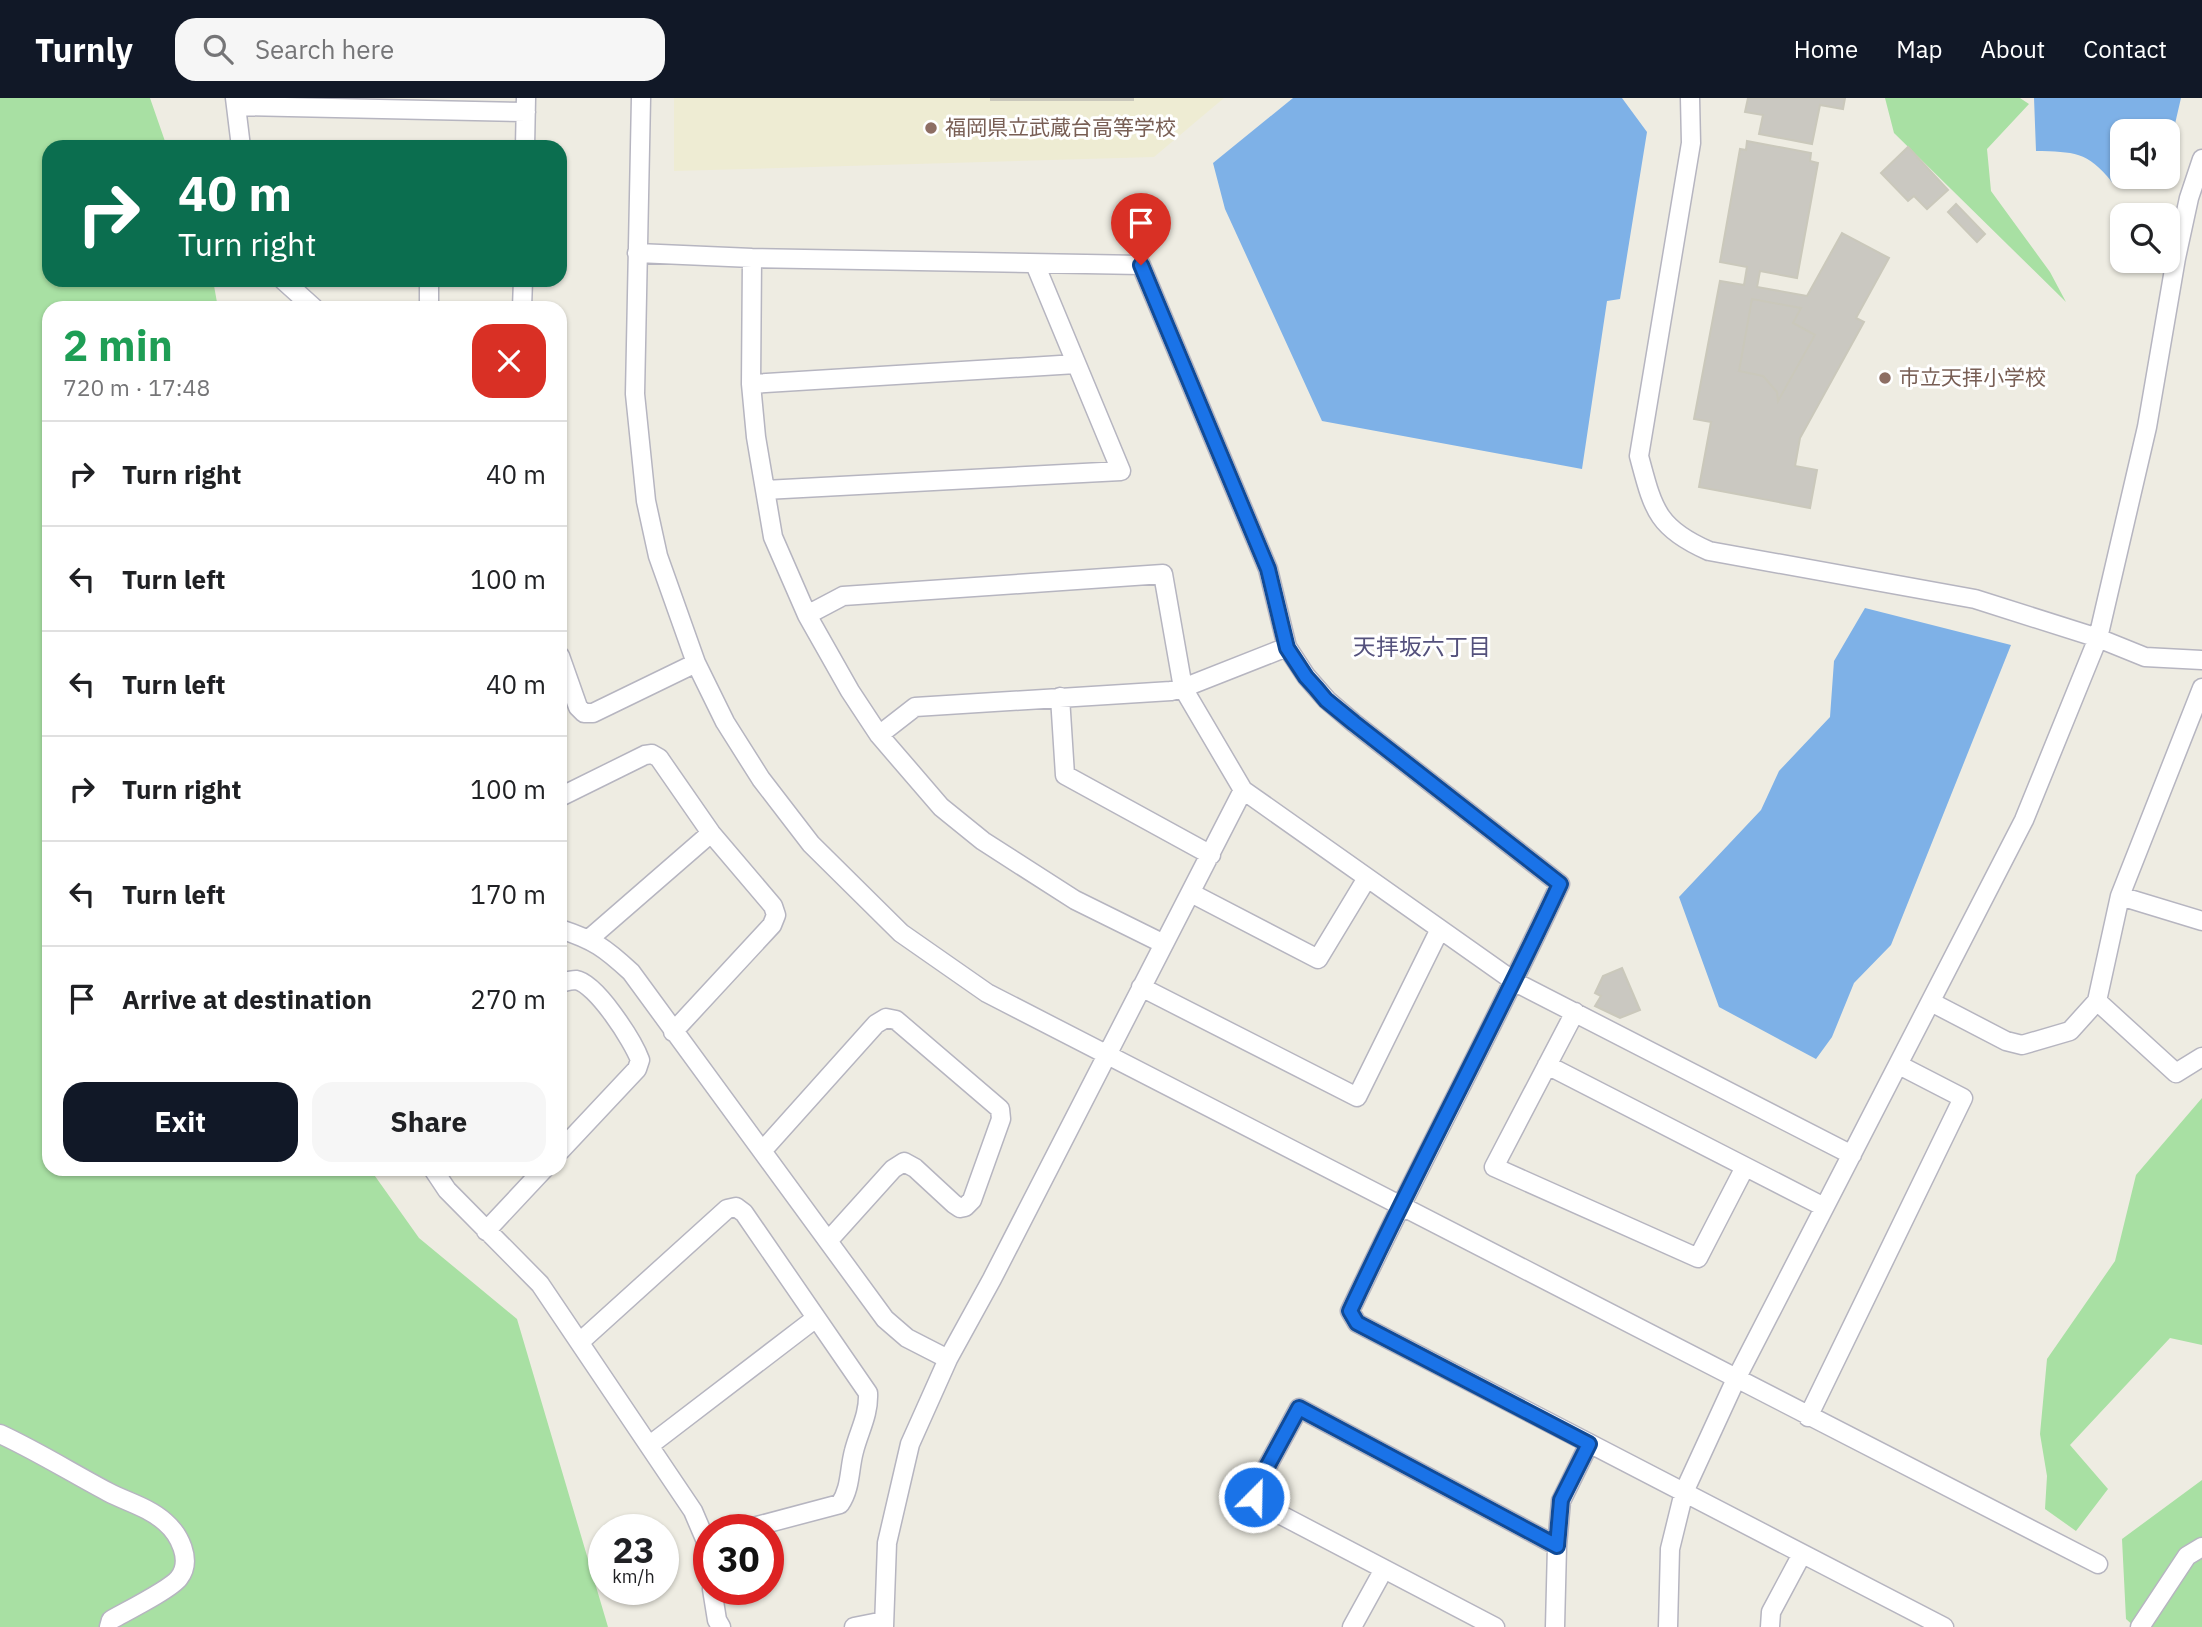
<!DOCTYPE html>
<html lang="en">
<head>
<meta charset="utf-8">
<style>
  body { margin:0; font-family:"IBM Plex Sans","Noto Sans JP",sans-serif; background:#f6f6f6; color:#202124; height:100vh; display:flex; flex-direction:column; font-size:26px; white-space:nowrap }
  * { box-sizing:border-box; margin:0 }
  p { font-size:23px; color:#757577 }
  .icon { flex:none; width:38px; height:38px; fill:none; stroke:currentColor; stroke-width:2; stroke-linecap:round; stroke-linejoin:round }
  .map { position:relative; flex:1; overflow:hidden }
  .drawer { position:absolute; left:42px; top:203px; width:525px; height:875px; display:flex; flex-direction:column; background:#fff; border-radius:21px; box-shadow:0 2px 5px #0004 }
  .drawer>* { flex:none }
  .hud { position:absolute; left:42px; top:42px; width:525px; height:147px; border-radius:21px; box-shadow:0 2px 5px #0004; background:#0b6e4f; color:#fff; overflow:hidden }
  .tools { position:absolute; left:2110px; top:21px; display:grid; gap:14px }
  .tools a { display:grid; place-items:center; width:70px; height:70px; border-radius:14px; background:#fff; box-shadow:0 2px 5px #0004; font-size:35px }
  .speed { position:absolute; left:588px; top:1416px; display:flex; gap:14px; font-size:35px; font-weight:700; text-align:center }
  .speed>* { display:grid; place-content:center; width:91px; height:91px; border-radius:50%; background:#fff; box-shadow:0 2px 5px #0004; line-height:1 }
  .speed small { font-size:18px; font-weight:400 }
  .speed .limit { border:10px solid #d22; background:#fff; color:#111 }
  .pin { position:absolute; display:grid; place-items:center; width:60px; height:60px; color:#fff; margin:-72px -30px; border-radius:50% 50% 50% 0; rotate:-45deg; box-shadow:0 0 7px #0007 }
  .pin .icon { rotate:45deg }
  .me { position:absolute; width:77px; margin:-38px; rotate:23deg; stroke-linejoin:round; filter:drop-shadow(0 0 5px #0008) }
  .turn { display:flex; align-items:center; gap:24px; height:147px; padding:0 21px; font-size:32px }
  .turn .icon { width:91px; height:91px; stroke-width:2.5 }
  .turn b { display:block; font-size:49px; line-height:60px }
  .round { display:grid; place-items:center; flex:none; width:74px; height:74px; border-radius:21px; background:#f6f6f6 }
  .summary { display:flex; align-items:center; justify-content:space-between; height:119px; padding:0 21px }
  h1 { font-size:42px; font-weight:800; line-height:52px; color:#1e9e55 }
  .primary-button { display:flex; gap:14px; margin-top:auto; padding:14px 21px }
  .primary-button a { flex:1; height:80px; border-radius:21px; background:#111827; color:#fff; font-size:28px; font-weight:800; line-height:80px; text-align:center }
  .primary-button a+a { background:#f6f6f6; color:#202124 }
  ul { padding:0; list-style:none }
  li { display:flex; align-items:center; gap:21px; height:105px; padding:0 21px; border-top:2px solid #e0e0e0 }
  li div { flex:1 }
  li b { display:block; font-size:26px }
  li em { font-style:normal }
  header { display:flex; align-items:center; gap:42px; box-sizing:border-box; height:98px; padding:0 35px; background:#111827; color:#fff }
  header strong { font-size:33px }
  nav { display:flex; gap:38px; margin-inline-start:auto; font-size:24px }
  .search { width:490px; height:63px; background:#f6f6f6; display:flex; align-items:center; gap:18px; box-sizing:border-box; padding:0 24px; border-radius:21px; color:#757577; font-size:26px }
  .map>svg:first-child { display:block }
  .education { fill:#eeecd3 }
  .green { fill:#a8e0a3 }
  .water { fill:#7eb1e7 }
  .building { fill:#cac8c1; stroke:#cac8bb; stroke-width:2 }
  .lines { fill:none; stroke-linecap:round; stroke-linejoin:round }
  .minor-casing { stroke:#b6b5c0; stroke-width:21 }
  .minor { stroke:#fff; stroke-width:18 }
  .route-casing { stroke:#114b97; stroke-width:18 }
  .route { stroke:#1a73e8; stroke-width:12 }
  .education-dot { fill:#8d6e63; stroke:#fff; stroke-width:2.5 }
  .labels { text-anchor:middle; stroke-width:6; stroke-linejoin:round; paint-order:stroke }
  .education-label { font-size:21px; fill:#785e54; stroke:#fff; text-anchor:start }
  .neighbourhood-label { font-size:23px; fill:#54517c; stroke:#fff }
</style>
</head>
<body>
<header>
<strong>Turnly</strong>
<div class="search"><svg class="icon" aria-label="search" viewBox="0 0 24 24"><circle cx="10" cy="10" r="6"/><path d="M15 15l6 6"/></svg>Search here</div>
<nav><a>Home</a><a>Map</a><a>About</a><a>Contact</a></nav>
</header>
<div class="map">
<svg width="2202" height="1529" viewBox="0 0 2202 1529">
  <rect width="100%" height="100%" fill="#eeece2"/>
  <path class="education" d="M674,0H1224L1154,59L674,73Z"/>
  <path class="green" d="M0,0H150L167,49H49V182H213L218,210H49V1071H370L419,1140L517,1221L608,1529H0Z
    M1885,0H2020L2029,6L1987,51L1991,93L2050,174L2066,204L1894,35Z
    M2202,1000V1247L2170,1240L2070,1347L2108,1391L2076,1433L2045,1411L2047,1378L2040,1336L2047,1261L2115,1163L2136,1077Z
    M2202,1382V1529H2135L2126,1521L2122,1441Z"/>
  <path class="water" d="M1293,0H1622L1647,34L1620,201L1607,203L1582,371L1322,323L1225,111L1213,65Z
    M2034,0H2181L2168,56V33H2123V79H2128L2112,84C2087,53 2074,54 2036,53Z
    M1865,510L2011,547L1891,847L1854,885L1832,939L1816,961L1719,909L1679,799L1761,712L1779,673L1830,619L1834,563Z"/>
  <path class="building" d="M991,0H1133V2H991Z
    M1748,0H1845L1843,11L1820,7L1812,46L1759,36L1763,17L1745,14Z
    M1747,43L1811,55L1810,63L1818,65L1797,180L1760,173L1757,189L1807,198L1842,135L1889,160L1856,220L1864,224L1800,340L1795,368L1817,372L1810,410L1699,389L1711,324L1694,321L1720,183L1744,187L1747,169L1720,164L1740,51L1746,52Z
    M1908,49L1948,92L1927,111L1914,98L1908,103L1881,75Z
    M1956,106L1985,136L1977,144L1948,114Z
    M1752,201L1801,210L1793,225L1815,237L1778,303L1777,294L1763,278L1739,273Z
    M1622,870L1640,912L1620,920L1595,908L1601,898L1595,895L1603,878Z"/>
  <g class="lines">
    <defs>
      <path id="minor" d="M235,0L241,49
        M641,0L635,296L646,403L658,458L696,565L725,624L761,681L811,746L901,835L987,895L2098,1466
        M1690,0L1691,45L1639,358C1653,410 1656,430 1709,453L1975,501L2098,540L2145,559L2202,562
        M236,8L526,14
        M525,49L526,0
        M637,155L752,160L1141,167L1268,471L1287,549L1306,578L1327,602L1354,625L1560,786C1493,930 1418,1069 1350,1213L1357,1225L1944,1529
        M752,160L751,286L756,339L773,439L807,517L850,593L879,637L941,709L983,743L1075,802L1164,846
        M283,182L314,210
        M429,210V182
        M522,210L523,182
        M751,286L1076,266
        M765,392L1121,373L1035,166
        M807,517L843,498L1163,476L1183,590L1243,692L1515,884L1852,1057
        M560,558L578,609L584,615H593L696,565
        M1060,599L1065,677L1211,757
        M879,637L915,609L1171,593L1183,590L1287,549
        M560,699L645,657L652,656L659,660L711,735L773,808L776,817L772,827L673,934
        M1191,795L1318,861L1367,780
        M2120,798L2202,823
        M560,831C594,842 605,850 631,874L885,1221L907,1240L948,1261
        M589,841L711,735
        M560,885C564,884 571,882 576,882C596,885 633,943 640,962L637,971L560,1053
        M1141,889L1357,999L1440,831
        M2097,903L2176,975L2202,959
        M1931,904L2006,943L2022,947L2070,933L2097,903L2120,798L2202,590
        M1575,914L1494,1069L1698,1160L1745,1069
        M1547,967L1824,1109
        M763,1052L876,926L886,920L896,922L1000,1011L1001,1021L972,1102L965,1109L960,1110L954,1106L915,1070L904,1064L893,1071L829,1142
        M433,1071L447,1092L540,1186L693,1413L705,1441L709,1465
        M486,1133L544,1071
        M581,1243L727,1111L736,1109L744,1115L868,1295C869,1317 859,1333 854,1353C849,1371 851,1390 840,1406L742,1432
        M1808,1319L1963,1000L1899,967
        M0,1336C37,1353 72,1375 108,1394C127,1404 148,1409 165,1424C179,1436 193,1462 179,1480C171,1491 125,1514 111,1522L109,1529
        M650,1347L816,1220
        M712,1491L717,1522L721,1529
        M854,1529L884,1523
        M884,1529L887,1445L910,1346L948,1261L992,1181L1243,692
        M1352,1529L1384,1471
        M1495,1529L1260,1406L1254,1399L1255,1391L1299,1310L1557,1448
        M1555,1529L1557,1448L1561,1403L1589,1346
        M1668,1529L1670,1451L1684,1394L1736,1281L2024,722L2098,540L2147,329L2176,160L2189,100L2202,61
        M1770,1529L1771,1514L1802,1456
        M2140,1529L2187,1458L2202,1449"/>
    </defs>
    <use href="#minor" class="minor-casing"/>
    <use href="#minor" class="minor"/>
  </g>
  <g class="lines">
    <defs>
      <path id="route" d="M1141,167L1268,471L1287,550L1306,579L1316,590L1326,602L1354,625L1560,786C1493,930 1417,1069 1350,1213L1357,1225L1589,1346L1561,1402L1557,1448L1299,1310L1255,1391L1254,1399"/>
    </defs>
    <use href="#route" class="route-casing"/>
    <use href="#route" class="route"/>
  </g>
  <g class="education-dot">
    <circle cx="931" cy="30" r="7"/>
    <circle cx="1885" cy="280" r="7"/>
  </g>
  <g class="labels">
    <g class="education-label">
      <text x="945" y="37">福岡県立武蔵台高等学校</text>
      <text x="1899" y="287">市立天拝小学校</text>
    </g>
    <g class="neighbourhood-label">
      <text x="1422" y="557">天拝坂六丁目</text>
    </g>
  </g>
</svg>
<div class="tools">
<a><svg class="icon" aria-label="sound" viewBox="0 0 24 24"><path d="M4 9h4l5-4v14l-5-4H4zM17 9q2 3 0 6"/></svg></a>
<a><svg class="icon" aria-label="search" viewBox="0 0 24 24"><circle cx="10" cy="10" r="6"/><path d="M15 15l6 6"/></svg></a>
</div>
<div class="speed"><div>23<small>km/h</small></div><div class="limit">30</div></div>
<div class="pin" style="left:1141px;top:167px;background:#d93025"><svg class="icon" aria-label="arrive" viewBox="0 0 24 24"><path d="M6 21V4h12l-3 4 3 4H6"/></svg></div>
<svg class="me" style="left:1254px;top:1399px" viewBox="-20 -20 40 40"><circle r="17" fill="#1a73e8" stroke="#fff" stroke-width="3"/><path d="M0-11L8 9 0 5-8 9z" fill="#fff"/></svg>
<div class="hud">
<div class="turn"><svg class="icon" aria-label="right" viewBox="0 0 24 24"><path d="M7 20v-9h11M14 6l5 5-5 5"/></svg><div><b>40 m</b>Turn right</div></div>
</div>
<section class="drawer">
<div class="summary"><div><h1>2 min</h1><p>720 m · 17:48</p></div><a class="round" style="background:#d93025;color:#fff"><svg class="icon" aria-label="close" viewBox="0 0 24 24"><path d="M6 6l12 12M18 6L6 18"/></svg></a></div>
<ul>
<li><svg class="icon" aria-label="right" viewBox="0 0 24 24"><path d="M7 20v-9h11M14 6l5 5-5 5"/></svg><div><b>Turn right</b></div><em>40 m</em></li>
<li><svg class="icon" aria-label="left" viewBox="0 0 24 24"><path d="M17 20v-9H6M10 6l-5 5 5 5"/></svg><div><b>Turn left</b></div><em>100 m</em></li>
<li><svg class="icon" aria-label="left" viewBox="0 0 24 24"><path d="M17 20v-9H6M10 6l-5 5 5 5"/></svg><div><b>Turn left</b></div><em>40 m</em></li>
<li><svg class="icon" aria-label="right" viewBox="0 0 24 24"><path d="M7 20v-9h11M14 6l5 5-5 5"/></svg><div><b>Turn right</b></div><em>100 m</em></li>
<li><svg class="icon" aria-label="left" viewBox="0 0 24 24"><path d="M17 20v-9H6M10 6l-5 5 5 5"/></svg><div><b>Turn left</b></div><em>170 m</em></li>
<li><svg class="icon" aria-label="arrive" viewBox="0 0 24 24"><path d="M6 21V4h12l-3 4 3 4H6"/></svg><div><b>Arrive at destination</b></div><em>270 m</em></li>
</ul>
<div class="primary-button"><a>Exit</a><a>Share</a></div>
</section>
</div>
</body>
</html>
